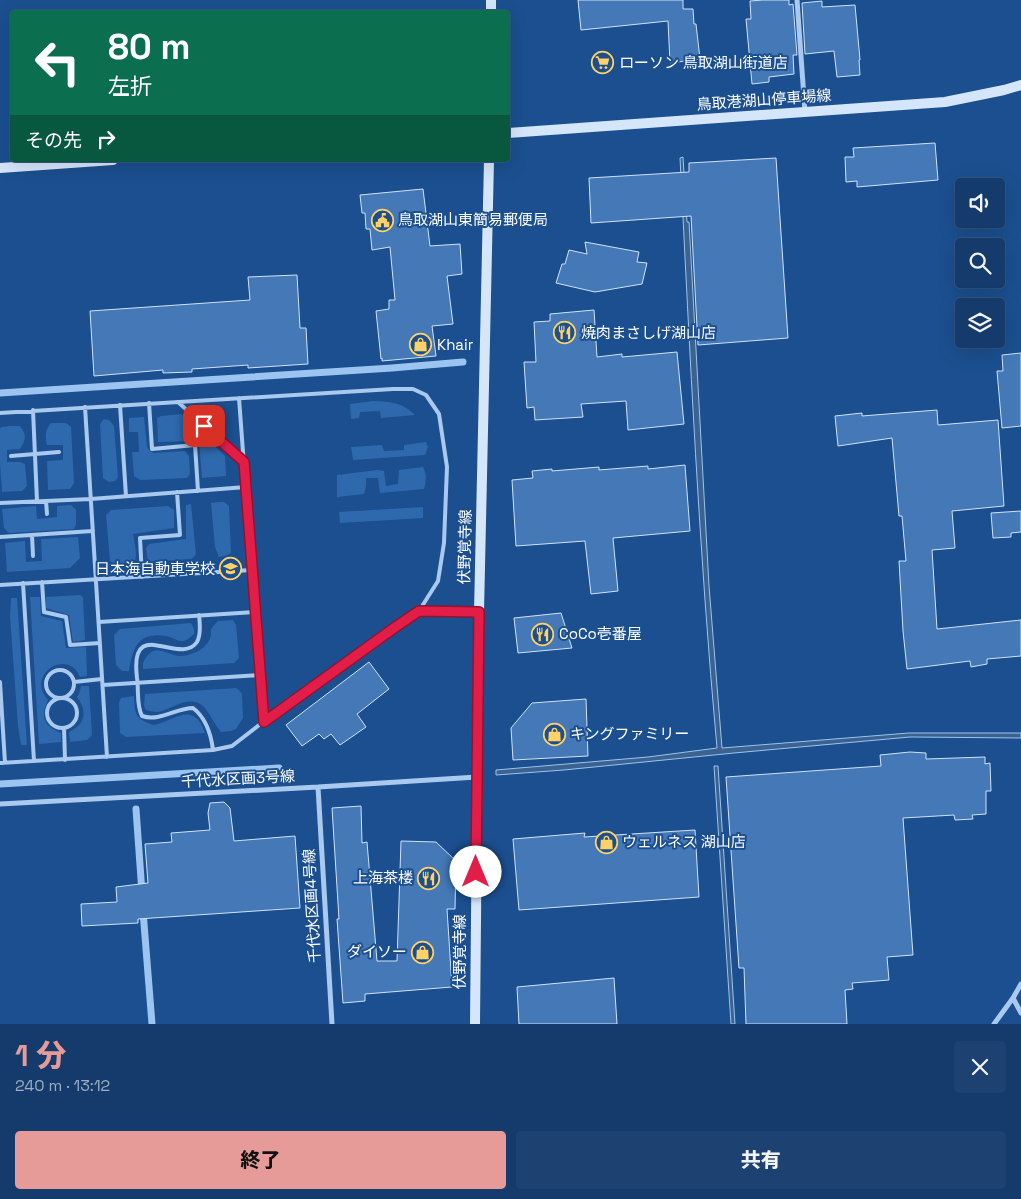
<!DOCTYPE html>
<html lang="ja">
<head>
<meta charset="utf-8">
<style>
  body { margin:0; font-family:"Space Grotesk","Noto Sans JP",sans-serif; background:#1d4271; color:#f1f3f6; height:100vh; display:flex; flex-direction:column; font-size:19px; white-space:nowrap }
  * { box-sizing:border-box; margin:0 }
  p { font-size:16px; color:#9dadc1 }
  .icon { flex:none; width:28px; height:28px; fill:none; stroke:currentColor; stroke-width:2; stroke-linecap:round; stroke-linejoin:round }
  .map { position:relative; height:1024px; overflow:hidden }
  .side { display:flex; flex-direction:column; background:#143b6b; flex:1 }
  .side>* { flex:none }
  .hud { position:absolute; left:10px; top:10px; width:500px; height:152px; border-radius:5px; box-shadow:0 5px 20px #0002,0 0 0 1px #33557e; background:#0b6e4f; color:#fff; overflow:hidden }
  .tools { position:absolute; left:955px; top:178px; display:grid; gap:10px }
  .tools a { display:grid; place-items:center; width:50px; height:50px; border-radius:5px; background:#143b6b; box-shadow:0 5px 20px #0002,0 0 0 1px #33557e; font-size:25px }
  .pin { position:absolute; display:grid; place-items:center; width:42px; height:42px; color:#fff; margin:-21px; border-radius:10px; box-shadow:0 2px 8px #0006 }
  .me { position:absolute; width:55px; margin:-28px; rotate:0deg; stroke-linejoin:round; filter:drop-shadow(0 0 4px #0008) }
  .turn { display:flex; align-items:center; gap:18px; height:105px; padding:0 15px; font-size:22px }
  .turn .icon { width:65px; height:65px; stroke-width:2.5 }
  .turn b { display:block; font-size:35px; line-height:42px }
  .then { display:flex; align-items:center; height:48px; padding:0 15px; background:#0003; gap:10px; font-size:19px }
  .round { display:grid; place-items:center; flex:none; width:52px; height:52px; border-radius:5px; background:#1d4271 }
  .summary { display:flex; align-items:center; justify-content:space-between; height:85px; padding:0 15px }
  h1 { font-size:30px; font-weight:800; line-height:38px; color:#e69b98 }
  .button { display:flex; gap:10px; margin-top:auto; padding:10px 15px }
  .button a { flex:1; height:58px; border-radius:5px; background:#e69b98; color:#111; font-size:20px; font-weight:800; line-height:58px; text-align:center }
  .button a+a { background:#1d4271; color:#f1f3f6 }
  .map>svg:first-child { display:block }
  .green { fill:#2e69ad }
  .water { fill:#3c6290; stroke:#9cc4f0 }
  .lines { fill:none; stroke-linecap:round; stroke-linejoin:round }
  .stream { stroke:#9cc4f0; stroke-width:7 }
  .building { fill:#4478b7; stroke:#cfe3fa }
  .service { stroke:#a9c9ee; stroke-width:4 }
  .minor { stroke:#a9c9ee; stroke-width:5 }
  .secondary { stroke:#d6e6fa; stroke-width:10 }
  .route-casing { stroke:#92132f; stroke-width:12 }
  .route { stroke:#e11d48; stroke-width:9 }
  .labels { text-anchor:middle; stroke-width:4; stroke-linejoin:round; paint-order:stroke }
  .poi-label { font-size:15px; fill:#fff; stroke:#1b4f8f; text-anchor:start }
  .street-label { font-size:15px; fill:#fff; stroke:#1b4f8f }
</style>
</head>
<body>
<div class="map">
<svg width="1021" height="1024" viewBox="0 0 1021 1024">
  <rect width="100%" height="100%" fill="#1b4f8f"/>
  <path class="green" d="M373,401C390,402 402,402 415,415L381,418L380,411L360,412L359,418L351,419L350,404Z
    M198,413H217L222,417L223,437Z
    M181,414L225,456L226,476L202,478L199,441L158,442L157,418L161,416Z
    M144,417L147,447L150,451L154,453L185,451L189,456L190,474L187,478L140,480L134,476L132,452H139L138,432H129V418Z
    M104,419L109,420L114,426L118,477L115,481L109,482L103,478L100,424Z
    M51,423H66L71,427L74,483L70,489L48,490L47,461L63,460V445H47C45,436 45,430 51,423Z
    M9,426H20C27,435 26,440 20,449L7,450V462H20L25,464L27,486L22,491L2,492L0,463V428L2,427Z
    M426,442L428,447L425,455L353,460L351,447L382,445L384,451L404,450V445Z
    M423,467C427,474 426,482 424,489L380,493L378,478H366V486L364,494L337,497V475L377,470L384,471L386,486L398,484L399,470Z
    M218,502H224L229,506L231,553L225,556L219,557L215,547L211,503Z
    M191,504L196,554L194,557L191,559L148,562L146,548L149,544L186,539V505Z
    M71,505L76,510V525L74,529L9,533L4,528L2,509L36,506L37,519L57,517V506Z
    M168,506L174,510V528L133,534C134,540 139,559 133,563C129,565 120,565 115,565L110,561L106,515L111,510Z
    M423,507V518L340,523L339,512Z
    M78,537L80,558L70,568L7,572L5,543L25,541L26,562L42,561L41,539Z
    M80,595L83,597L85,640L73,642L69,615L46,608V597Z
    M30,597H40L41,616L62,621L66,648L86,647L87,676L80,677C79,675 77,671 76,670C62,655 37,670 42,690C43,694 46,697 48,700C40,717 44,726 61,733V742L39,744Z
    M11,598H17L27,745H21L18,726L10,616Z
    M233,620L236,625L239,658L234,663L143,669V663C152,645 159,650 174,655C183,658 197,653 204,647C207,644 211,639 211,634C211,632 211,631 211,630C212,627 216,623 218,621Z
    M191,623L194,629V634C180,647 180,639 166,636C138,632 133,647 129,671H122L116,665L114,635L120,629Z
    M81,686H89L92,735L87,740L70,742L69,732C85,725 88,711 77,697L79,694Z
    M236,688L239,690L242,694L243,718L236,729L231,731L221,732C214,724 210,713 203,706C189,694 172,709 158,712C154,712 150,711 146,710L144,706L145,694Z
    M134,696C135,715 135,719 154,725C176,720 194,700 205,733L126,737L120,733L119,702L121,698Z"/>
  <path class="water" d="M683,157L687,222H689L709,586L722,748L909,733H1021V738L910,737L734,753L564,770L496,775V770L648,757L717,748C699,552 690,355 680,158Z
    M714,766H718L735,1024H731Z"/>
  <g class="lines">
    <path class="stream" d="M0,393L392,368L463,362
      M0,784L279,768
      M136,809L142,893
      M143,911L152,1024"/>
  </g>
  <path class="building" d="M578,0H683V9H693L694,24H696L700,59L670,63L668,21L581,30Z
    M763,0H789V5L793,4L797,55H793L794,74L769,77V82L752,84L746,19H751L750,1Z
    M822,1V7L855,5L860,60H859L860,75L837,77L834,51L805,54L802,3Z
    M935,143L938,180L857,187V181L846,182L845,157H854L853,148Z
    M776,158L788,338L698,345L691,216L591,223L589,178L689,172V163Z
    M423,189L430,246L460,244L462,274L447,276L453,324L432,326L436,356L382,361V358L381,359L376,311L389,309V300H395L390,247L372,250L370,229H366L365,213H362L360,195Z
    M585,242L639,252L637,262L647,263L642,284L595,292L556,283L562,264H565L569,250L587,254Z
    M297,275L300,328H306L308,364L248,368V365L192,369V372L163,373V370L94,376L90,311L250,300L248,277Z
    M594,310L597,357L622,354V357L677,352L684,424L628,430L626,401L581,404L583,417L535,420L534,407L527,408L524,362H536L534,322L550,321V314Z
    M1021,353V426L1002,428L997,371H1003L1002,355Z
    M937,410L938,425L998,420L1004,506L952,511L955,548L932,550L937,629L1021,620V656L987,659V664L971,667L970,661L907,669L903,631L899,561H906L902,516H899L892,438L838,446L835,416L862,413V416Z
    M685,465L690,531L613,538L618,591L591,594L585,541L516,546L512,480L533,478L532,471L552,469V471L599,467V470L648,466V469Z
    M1021,511V532L1011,533V537L993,538L991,513Z
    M561,613L572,648L518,653L514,618Z
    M369,662L389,689L357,714L366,727L340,745L331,734L324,739L319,734L302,746L286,725Z
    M586,699L588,756L513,760L511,728L532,703Z
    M910,752L926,753V759L985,757V764L990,763L991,791H986V814L972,815L973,819L955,820L954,815L903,818L913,955L887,957L889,980L852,983L853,989L845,990L847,1024H746L744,968H739L726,777L881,766L880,755Z
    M224,802L230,808L234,841L295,836L300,908L138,919V923L82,926L81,904L117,902L116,887L148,883L145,844L172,842L171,833L210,830L208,813L210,803Z
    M361,806L362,843L367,842L377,961H397L401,841L436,842L456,861L455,909H447L452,987L365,994V1001L343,1003L337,919H339L332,808Z
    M695,830L699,897L519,910L513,839L585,833L584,837Z
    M614,978L617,1024H519L517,987Z"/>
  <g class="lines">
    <path class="service" d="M239,398L263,722
      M178,402L244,462
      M149,403L152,449L195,445L198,491
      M120,405L126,496
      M85,407L107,757
      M33,410L37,501
      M0,413L393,389H413L426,395L439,414L447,467L444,543L438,581L419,611L393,628L263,722L232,746L213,750L0,763
      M11,456L59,452
      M46,501L47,514
      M0,503L91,499L246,487
      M32,535L33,556
      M0,537L93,531
      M142,577L140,538L180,535L177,492
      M42,582L44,612L66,617L70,645L100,643
      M23,583L34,761
      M0,585L252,570
      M419,611L479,612
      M199,615C200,623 201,635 197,642C180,667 129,614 137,678C139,691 136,704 142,716C160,722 176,708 193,708C206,718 211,734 213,750
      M99,622L255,612
      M46 684a14 14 0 1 1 28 0a14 14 0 1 1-28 0Z
      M0,682L5,763
      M74,682L102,679
      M103,685L260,675
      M47 713a15 15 0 1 1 30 0a15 15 0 1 1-30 0Z
      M64,728L65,760"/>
    <path class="minor" d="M797,0L805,112
      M318,787L332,1024
      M0,804L318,787L477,777
      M1013,998L1021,1013
      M994,1024L1013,998L1021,984"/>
    <path class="secondary" d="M491,12V0
      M508,133L945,102L1004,90L1021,85
      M0,168L113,160
      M475,1024L479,612L489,160"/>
  </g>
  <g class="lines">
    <defs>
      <path id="route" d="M204,426L244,462L264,722L394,628L419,611L479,612L476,872"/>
    </defs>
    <use href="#route" class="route-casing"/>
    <use href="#route" class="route"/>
  </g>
  <defs>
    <symbol id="supermarket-ring" viewBox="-11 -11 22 22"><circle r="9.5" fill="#1b4f8f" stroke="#ffd166" stroke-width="1.5"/><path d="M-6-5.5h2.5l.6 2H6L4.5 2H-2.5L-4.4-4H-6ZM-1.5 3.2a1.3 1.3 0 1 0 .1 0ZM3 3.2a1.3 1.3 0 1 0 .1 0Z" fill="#ffd166"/></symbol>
    <symbol id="civic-ring" viewBox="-11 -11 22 22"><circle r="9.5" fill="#1b4f8f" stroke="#ffd166" stroke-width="1.5"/><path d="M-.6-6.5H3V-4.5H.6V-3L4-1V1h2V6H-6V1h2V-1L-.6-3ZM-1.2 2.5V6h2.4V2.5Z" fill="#ffd166"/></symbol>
    <symbol id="restaurant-ring" viewBox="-11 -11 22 22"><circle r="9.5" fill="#1b4f8f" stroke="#ffd166" stroke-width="1.5"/><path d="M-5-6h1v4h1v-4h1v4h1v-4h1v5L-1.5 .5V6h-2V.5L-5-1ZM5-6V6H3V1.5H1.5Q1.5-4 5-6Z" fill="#ffd166"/></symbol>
    <symbol id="shop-ring" viewBox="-11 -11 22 22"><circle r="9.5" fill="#1b4f8f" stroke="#ffd166" stroke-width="1.5"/><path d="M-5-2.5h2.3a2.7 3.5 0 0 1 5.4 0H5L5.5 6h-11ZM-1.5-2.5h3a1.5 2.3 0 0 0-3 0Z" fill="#ffd166"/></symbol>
    <symbol id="school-ring" viewBox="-11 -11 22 22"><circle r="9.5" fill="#1b4f8f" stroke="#ffd166" stroke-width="1.5"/><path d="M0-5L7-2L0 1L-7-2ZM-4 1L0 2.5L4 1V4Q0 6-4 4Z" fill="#ffd166"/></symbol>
  </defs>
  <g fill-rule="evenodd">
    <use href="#supermarket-ring" x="590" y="50" width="25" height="25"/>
    <use href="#civic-ring" x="370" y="208" width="25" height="25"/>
    <use href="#restaurant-ring" x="552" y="320" width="25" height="25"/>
    <use href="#shop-ring" x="408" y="332" width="25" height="25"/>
    <use href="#school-ring" x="218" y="556" width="25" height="25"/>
    <use href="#restaurant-ring" x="530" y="622" width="25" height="25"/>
    <use href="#shop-ring" x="542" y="722" width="25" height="25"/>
    <use href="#shop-ring" x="594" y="830" width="25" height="25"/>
    <use href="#restaurant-ring" x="416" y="866" width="25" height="25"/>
    <use href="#shop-ring" x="410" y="940" width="25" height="25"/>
  </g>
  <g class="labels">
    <g class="poi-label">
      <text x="619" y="68">ローソン 鳥取湖山街道店</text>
      <text x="398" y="225">鳥取湖山東簡易郵便局</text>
      <text x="581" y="338">焼肉まさしげ湖山店</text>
      <text x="437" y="350">Khair</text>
      <text x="215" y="574" text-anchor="end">日本海自動車学校</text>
      <text x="559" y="639">CoCo壱番屋</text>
      <text x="570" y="739">キングファミリー</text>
      <text x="622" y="847">ウェルネス 湖山店</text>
      <text x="413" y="883" text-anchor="end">上海茶楼</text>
      <text x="407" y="957" text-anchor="end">ダイソー</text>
    </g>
    <g class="street-label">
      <text transform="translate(764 100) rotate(-4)" y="5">鳥取港湖山停車場線</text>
      <text transform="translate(465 547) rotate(-89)" y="5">伏野覚寺線</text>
      <text transform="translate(238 779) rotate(-3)" y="5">千代水区画3号線</text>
      <text transform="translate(312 906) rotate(-93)" y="5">千代水区画4号線</text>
      <text transform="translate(460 952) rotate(-90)" y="5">伏野覚寺線</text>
    </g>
  </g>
</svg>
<div class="tools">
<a><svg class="icon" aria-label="sound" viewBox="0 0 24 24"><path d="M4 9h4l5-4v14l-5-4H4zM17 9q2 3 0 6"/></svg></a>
<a><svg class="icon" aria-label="search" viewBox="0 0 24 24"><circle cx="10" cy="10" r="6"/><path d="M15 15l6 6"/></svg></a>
<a><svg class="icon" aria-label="layers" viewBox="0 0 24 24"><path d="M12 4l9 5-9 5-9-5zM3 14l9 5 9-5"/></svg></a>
</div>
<div class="pin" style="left:204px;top:426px;background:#d93025"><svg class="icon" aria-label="arrive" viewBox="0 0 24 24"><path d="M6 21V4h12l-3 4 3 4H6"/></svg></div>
<svg class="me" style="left:476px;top:872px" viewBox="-20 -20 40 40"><circle r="19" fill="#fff"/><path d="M0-13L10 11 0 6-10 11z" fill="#e11d48"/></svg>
<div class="hud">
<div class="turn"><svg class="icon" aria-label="left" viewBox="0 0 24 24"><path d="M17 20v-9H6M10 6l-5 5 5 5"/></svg><div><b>80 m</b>左折</div></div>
<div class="then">その先<svg class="icon" aria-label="right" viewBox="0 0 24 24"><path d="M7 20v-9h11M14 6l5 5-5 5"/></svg></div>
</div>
</div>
<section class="side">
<div class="summary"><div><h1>1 分</h1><p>240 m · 13:12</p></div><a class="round"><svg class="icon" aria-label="close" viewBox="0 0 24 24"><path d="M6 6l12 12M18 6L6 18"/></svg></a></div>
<div class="button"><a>終了</a><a>共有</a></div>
</section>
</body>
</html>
